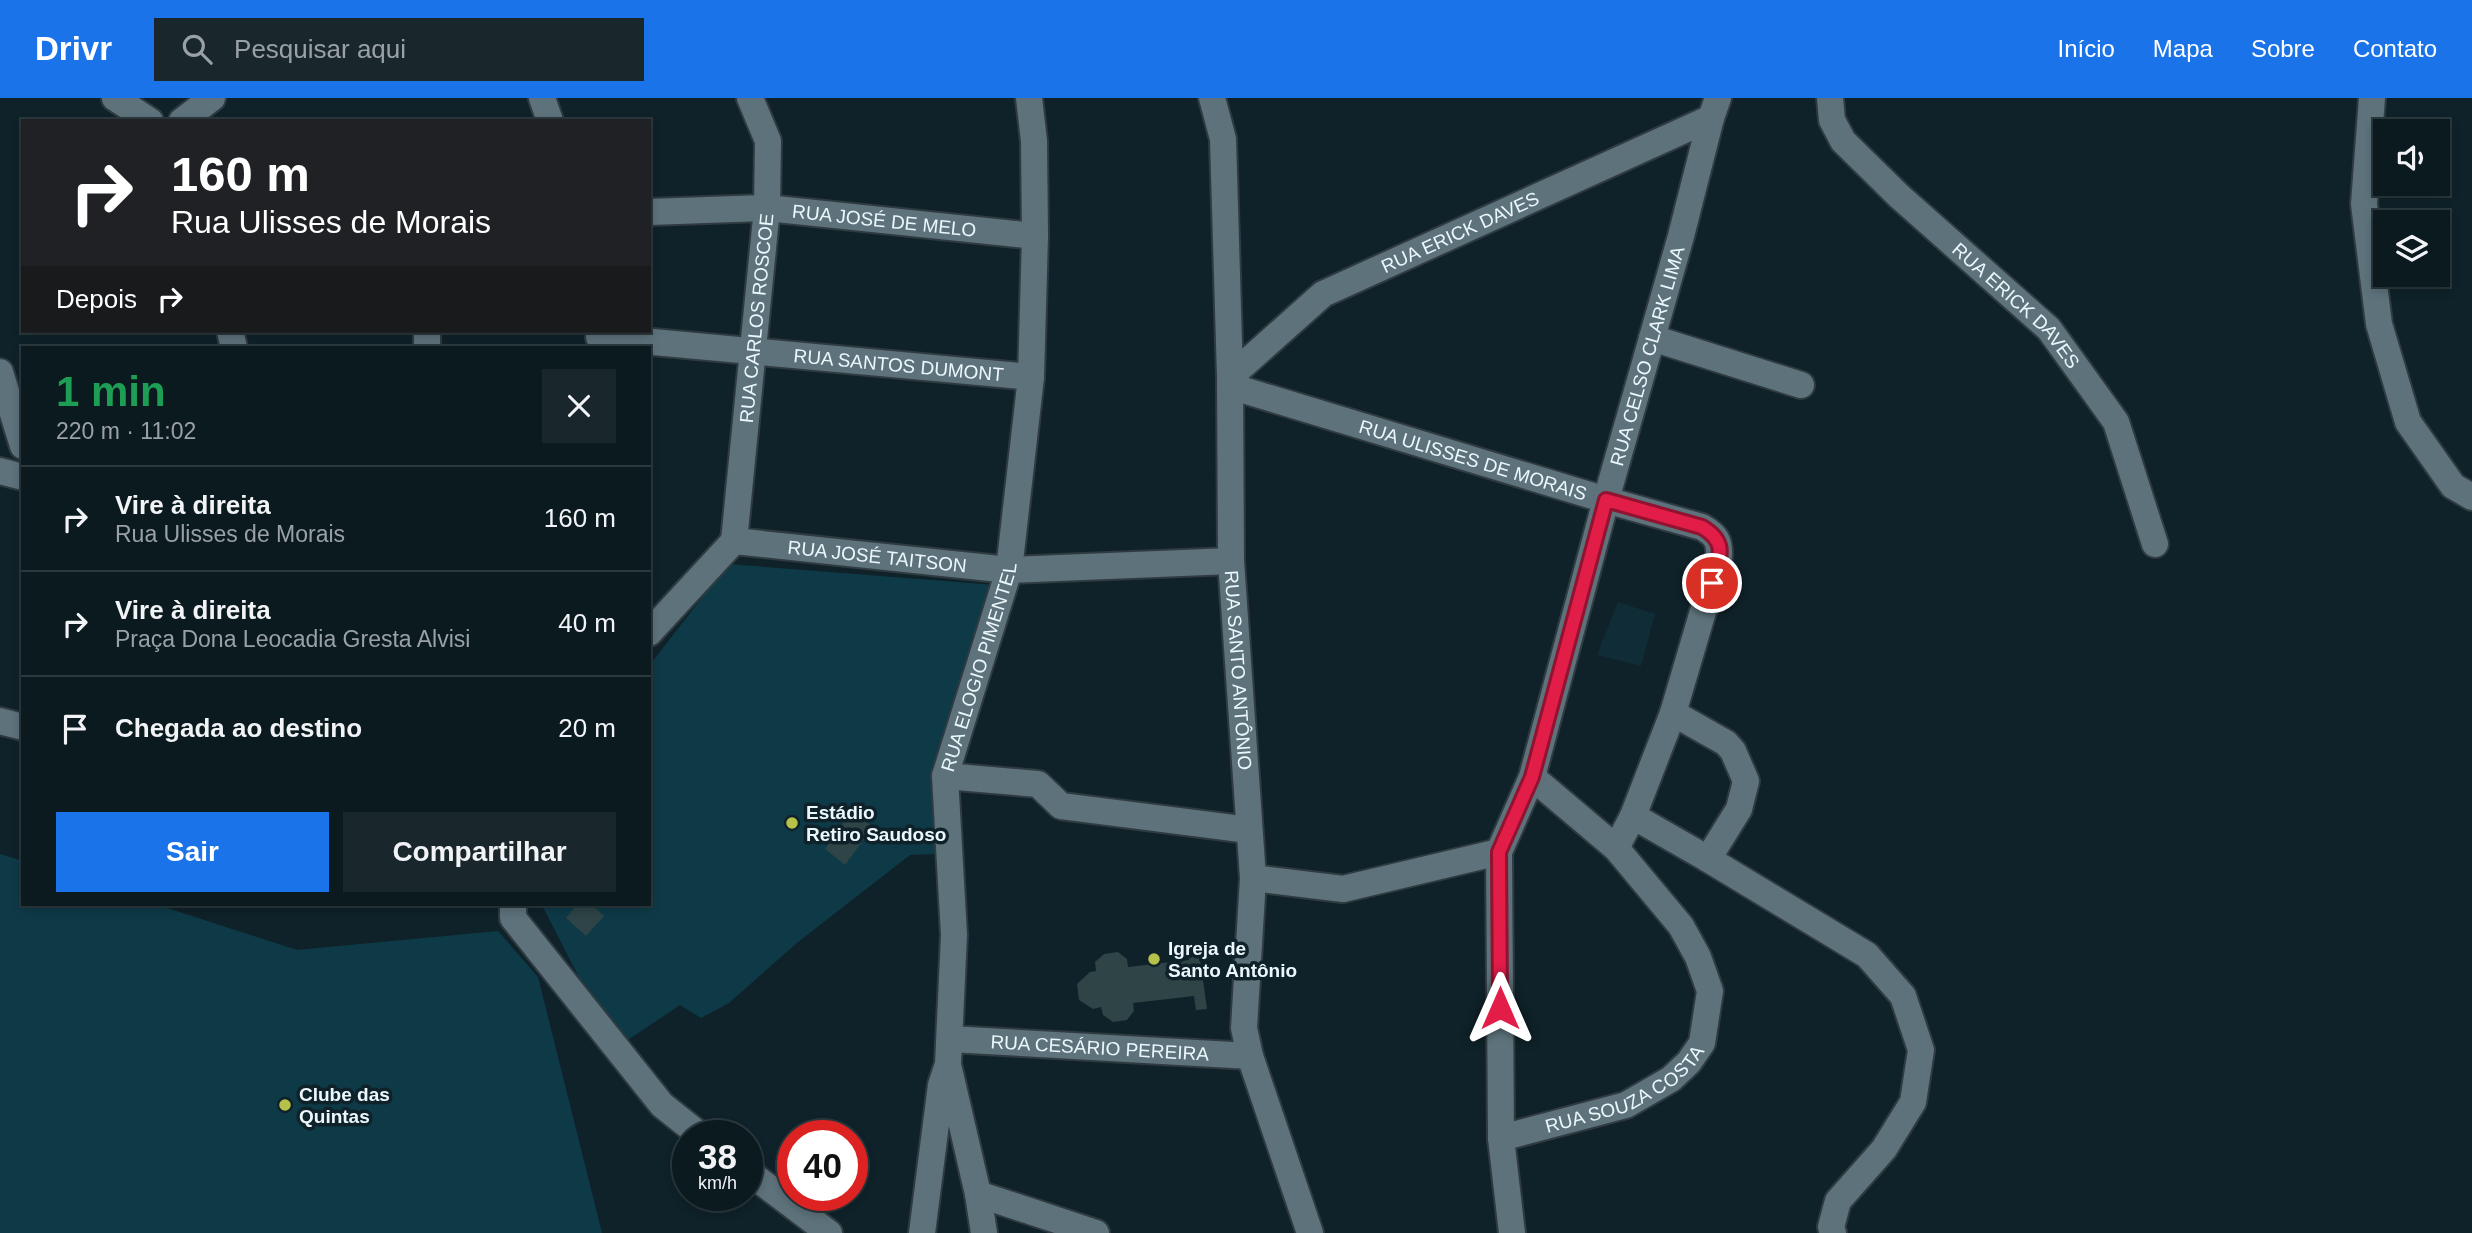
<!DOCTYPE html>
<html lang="pt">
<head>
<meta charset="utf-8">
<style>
  body { margin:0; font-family:Arial,sans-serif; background:#19272c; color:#f1f3f6; height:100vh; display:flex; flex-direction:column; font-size:26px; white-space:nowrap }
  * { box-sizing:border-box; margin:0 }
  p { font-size:23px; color:#9aa1a4 }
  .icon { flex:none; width:38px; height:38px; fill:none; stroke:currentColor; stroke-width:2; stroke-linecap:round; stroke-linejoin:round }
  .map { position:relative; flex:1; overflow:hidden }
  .panel { position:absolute; left:21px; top:248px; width:630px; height:560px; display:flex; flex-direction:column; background:#0b1a1f; border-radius:0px; box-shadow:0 4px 10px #0003,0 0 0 2px #2b383d }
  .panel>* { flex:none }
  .hud { position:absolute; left:21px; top:21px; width:630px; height:214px; border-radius:0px; box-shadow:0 4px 10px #0003,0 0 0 2px #2b383d; background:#202124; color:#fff; overflow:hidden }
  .fabs { position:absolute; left:2373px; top:21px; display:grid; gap:14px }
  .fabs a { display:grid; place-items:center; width:77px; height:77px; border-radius:0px; background:#0b1a1f; box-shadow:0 4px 10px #0003,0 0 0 2px #2b383d; font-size:35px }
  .speed { position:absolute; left:672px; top:1022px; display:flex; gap:14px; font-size:35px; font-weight:700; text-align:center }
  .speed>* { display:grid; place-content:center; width:91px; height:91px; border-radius:50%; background:#0b1a1f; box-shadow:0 4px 10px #0003,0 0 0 2px #2b383d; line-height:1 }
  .speed small { font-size:18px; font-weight:400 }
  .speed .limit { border:10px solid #d22; background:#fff; color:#111 }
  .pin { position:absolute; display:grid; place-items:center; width:60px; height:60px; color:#fff; margin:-30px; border:4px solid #fff; border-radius:50%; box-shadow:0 2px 7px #0007 }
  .me { position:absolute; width:77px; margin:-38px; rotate:0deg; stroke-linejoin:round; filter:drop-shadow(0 0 5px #0008) }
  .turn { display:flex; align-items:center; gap:24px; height:147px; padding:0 35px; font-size:32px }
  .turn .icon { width:91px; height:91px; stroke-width:2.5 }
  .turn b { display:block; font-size:49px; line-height:60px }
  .then { display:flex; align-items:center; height:66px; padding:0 35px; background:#0003; gap:14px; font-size:26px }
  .round { display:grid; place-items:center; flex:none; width:74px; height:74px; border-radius:0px; background:#19272c }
  .headline { display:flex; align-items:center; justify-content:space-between; height:119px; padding:0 35px }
  h1 { font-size:42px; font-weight:700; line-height:52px; color:#1e9e55 }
  .action { display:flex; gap:14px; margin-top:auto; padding:14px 35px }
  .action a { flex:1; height:80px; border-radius:0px; background:#1a73e8; color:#fff; font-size:28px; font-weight:700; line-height:80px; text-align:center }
  .action a+a { background:#19272c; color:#f1f3f6 }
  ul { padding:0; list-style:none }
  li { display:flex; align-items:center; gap:21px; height:105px; padding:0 35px; border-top:2px solid #2b383d }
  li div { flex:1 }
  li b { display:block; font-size:26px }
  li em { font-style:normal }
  header { display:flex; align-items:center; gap:42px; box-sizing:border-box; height:98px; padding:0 35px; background:#1a73e8; color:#fff }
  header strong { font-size:33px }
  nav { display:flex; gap:38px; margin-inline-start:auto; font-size:24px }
  .search { width:490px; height:63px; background:#19272c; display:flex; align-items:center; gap:18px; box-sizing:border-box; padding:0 24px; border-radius:0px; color:#9aa1a4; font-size:26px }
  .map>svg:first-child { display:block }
  .built { fill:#102c37 }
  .green { fill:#0e3a48 }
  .building { fill:#2e4446 }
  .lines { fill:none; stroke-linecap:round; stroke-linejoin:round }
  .minor-casing { stroke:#2f3a41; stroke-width:30 }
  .minor { stroke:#5d727b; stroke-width:26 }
  .route-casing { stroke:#92132f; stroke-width:18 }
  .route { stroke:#e11d48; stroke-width:12 }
  .poi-dot { fill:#b6c149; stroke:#0f2229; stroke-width:2.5 }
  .labels { text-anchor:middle; stroke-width:7; stroke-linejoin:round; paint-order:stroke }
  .street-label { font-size:19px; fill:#ebf7fc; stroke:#0f2229 }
  .poi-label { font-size:19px; font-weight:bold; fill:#ebf7fc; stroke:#0f2229; text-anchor:start }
</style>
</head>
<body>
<header>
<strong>Drivr</strong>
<div class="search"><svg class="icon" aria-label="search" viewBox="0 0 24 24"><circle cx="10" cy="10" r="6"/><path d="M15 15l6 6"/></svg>Pesquisar aqui</div>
<nav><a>Início</a><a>Mapa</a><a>Sobre</a><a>Contato</a></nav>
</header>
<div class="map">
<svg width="2472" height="1135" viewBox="0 0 2472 1135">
  <rect width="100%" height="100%" fill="#0f2229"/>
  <path class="built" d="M1618,504L1655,516L1641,568L1597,557Z"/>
  <path class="green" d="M728,466L995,487L932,693L936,756L910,757L798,844L729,905L701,920L680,907L622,946L589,899L542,807H649V568Z
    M0,756L23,763V807H158L297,852L498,833L538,879L602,1135H0Z"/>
  <path class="building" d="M851,713L873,729L845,767L825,751Z
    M577,807H592L604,818L586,838L566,820Z
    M1198,846L1207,911L1196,912L1194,898L1133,905L1134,913L1127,922L1113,924L1103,917L1101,909L1093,911L1079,902L1077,886L1090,874L1096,873L1095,864L1104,856L1118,854L1127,861L1128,869L1189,862L1188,848Z"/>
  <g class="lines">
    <defs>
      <g id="minor">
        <path d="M115,0L150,23"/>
        <path d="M542,0L550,23"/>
        <path id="s1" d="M1212,0L1223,41L1230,279L1231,463L1253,780L1244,930L1250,958L1310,1135"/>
        <path id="s2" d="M1830,0L1832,22L1843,43L1899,98L2049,231L2116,324L2155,446"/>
        <path d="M2372,0L2364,106L2379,226L2408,324L2453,388L2472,399"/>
        <path d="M182,23L212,0"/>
        <path id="s3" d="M649,114L767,110L1035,138"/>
        <path d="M230,233L234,250"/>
        <path d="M427,233V250"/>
        <path id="s4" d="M599,239L1031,279"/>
        <path d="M1652,240L1801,287"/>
        <path d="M0,274L23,348"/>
        <path id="s5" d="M1230,279L1323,196L1711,20"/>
        <path id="s6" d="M1230,288L1606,402L1702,429C1716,437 1720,443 1719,459L1673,615L1633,718"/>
        <path d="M0,373L23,379"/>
        <path id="s7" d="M734,443L1009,472L1231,463"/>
        <path id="s8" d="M734,443L767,110L768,43L750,0"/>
        <path d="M649,535L734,443"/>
        <path d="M1673,615L1726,645L1733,653L1746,683L1739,711L1708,761"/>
        <path d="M0,623L23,629"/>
        <path d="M945,678L1038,686L1061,708L1249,732"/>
        <path d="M1616,750L1633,718L1708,761L1867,857L1903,898L1921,952L1913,1004L1884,1051L1838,1103L1831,1129L1833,1135"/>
        <path d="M1253,780L1343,791L1499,754"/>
        <path d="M513,807V820L662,1007L701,1038"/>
        <path id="s9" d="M950,941L1250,958"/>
        <path d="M949,971L978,1096L984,1135"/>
        <path id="s10" d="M1501,1040L1626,1007L1671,981L1689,964L1702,945L1710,893L1698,859L1681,828L1616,750L1532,679"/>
        <path d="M747,1073L829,1135"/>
        <path d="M978,1096L1096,1135"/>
        <path id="s11" d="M922,1135L941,987L948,966L954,837L945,678L1009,472L1031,279L1035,138L1034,43L1029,0"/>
        <path id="s12" d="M1512,1135L1501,1040L1499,754L1532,679L1606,402L1681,138L1711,20L1718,0"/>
      </g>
    </defs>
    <use href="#minor" class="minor-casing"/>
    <use href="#minor" class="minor"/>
  </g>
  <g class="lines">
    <defs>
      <path id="route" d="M1500,910L1499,754L1532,679L1606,402L1702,429C1729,445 1719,460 1712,485"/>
    </defs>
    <use href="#route" class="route-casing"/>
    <use href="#route" class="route"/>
  </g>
  <g class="poi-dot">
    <circle cx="792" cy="725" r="7"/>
    <circle cx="1154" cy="861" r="7"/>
    <circle cx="285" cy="1007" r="7"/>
  </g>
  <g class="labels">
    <g class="street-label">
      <text dy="7" stroke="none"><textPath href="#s3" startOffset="236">RUA JOSÉ DE MELO</textPath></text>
      <text dy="7" stroke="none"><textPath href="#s5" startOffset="275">RUA ERICK DAVES</textPath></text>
      <text dy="7" stroke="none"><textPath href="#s2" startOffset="285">RUA ERICK DAVES</textPath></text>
      <text dy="7" stroke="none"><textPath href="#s8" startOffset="224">RUA CARLOS ROSCOE</textPath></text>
      <text dy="7" stroke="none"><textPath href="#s12" startOffset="900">RUA CELSO CLARK LIMA</textPath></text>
      <text dy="7" stroke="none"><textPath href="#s4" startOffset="301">RUA SANTOS DUMONT</textPath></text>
      <text dy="7" stroke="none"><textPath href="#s6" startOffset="254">RUA ULISSES DE MORAIS</textPath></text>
      <text dy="7" stroke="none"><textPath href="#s7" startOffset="144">RUA JOSÉ TAITSON</textPath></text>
      <text dy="7" stroke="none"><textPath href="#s11" startOffset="574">RUA ELOGIO PIMENTEL</textPath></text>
      <text dy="7" stroke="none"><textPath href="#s1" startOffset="574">RUA SANTO ANTÔNIO</textPath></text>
      <text dy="7" stroke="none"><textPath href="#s9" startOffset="150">RUA CESÁRIO PEREIRA</textPath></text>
      <text dy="7" stroke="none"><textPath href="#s10" startOffset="135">RUA SOUZA COSTA</textPath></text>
    </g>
    <g class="poi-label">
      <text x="806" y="721">Estádio<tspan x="806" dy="22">Retiro Saudoso</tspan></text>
      <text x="1168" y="857">Igreja de<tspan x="1168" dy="22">Santo Antônio</tspan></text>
      <text x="299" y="1003">Clube das<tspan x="299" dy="22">Quintas</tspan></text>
    </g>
  </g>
</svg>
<div class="fabs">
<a><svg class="icon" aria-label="sound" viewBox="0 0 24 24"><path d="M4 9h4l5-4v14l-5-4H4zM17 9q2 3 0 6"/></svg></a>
<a><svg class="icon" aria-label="layers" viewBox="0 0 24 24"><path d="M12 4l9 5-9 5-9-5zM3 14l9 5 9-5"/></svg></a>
</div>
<div class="speed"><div>38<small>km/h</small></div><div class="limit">40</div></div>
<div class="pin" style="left:1712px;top:485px;background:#d93025"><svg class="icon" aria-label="arrive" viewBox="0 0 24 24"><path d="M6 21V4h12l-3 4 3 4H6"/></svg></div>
<svg class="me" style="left:1500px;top:910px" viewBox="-20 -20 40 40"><path d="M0-17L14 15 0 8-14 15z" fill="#e11d48" stroke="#fff" stroke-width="4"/></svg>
<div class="hud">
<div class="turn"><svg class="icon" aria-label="right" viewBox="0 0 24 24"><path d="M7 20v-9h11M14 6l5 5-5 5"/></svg><div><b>160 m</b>Rua Ulisses de Morais</div></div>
<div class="then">Depois<svg class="icon" aria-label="right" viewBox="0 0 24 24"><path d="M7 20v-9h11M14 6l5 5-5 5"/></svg></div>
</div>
<section class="panel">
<div class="headline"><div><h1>1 min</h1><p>220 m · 11:02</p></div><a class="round"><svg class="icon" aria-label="close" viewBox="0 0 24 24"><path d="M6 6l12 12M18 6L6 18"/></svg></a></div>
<ul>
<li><svg class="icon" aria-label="right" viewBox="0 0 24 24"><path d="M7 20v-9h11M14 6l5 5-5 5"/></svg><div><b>Vire à direita</b><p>Rua Ulisses de Morais</p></div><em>160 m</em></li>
<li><svg class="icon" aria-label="right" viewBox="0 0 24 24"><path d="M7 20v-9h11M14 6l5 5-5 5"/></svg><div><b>Vire à direita</b><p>Praça Dona Leocadia Gresta Alvisi</p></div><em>40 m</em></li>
<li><svg class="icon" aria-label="arrive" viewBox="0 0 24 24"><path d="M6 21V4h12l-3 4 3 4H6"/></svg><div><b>Chegada ao destino</b></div><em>20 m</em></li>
</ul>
<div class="action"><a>Sair</a><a>Compartilhar</a></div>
</section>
</div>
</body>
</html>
